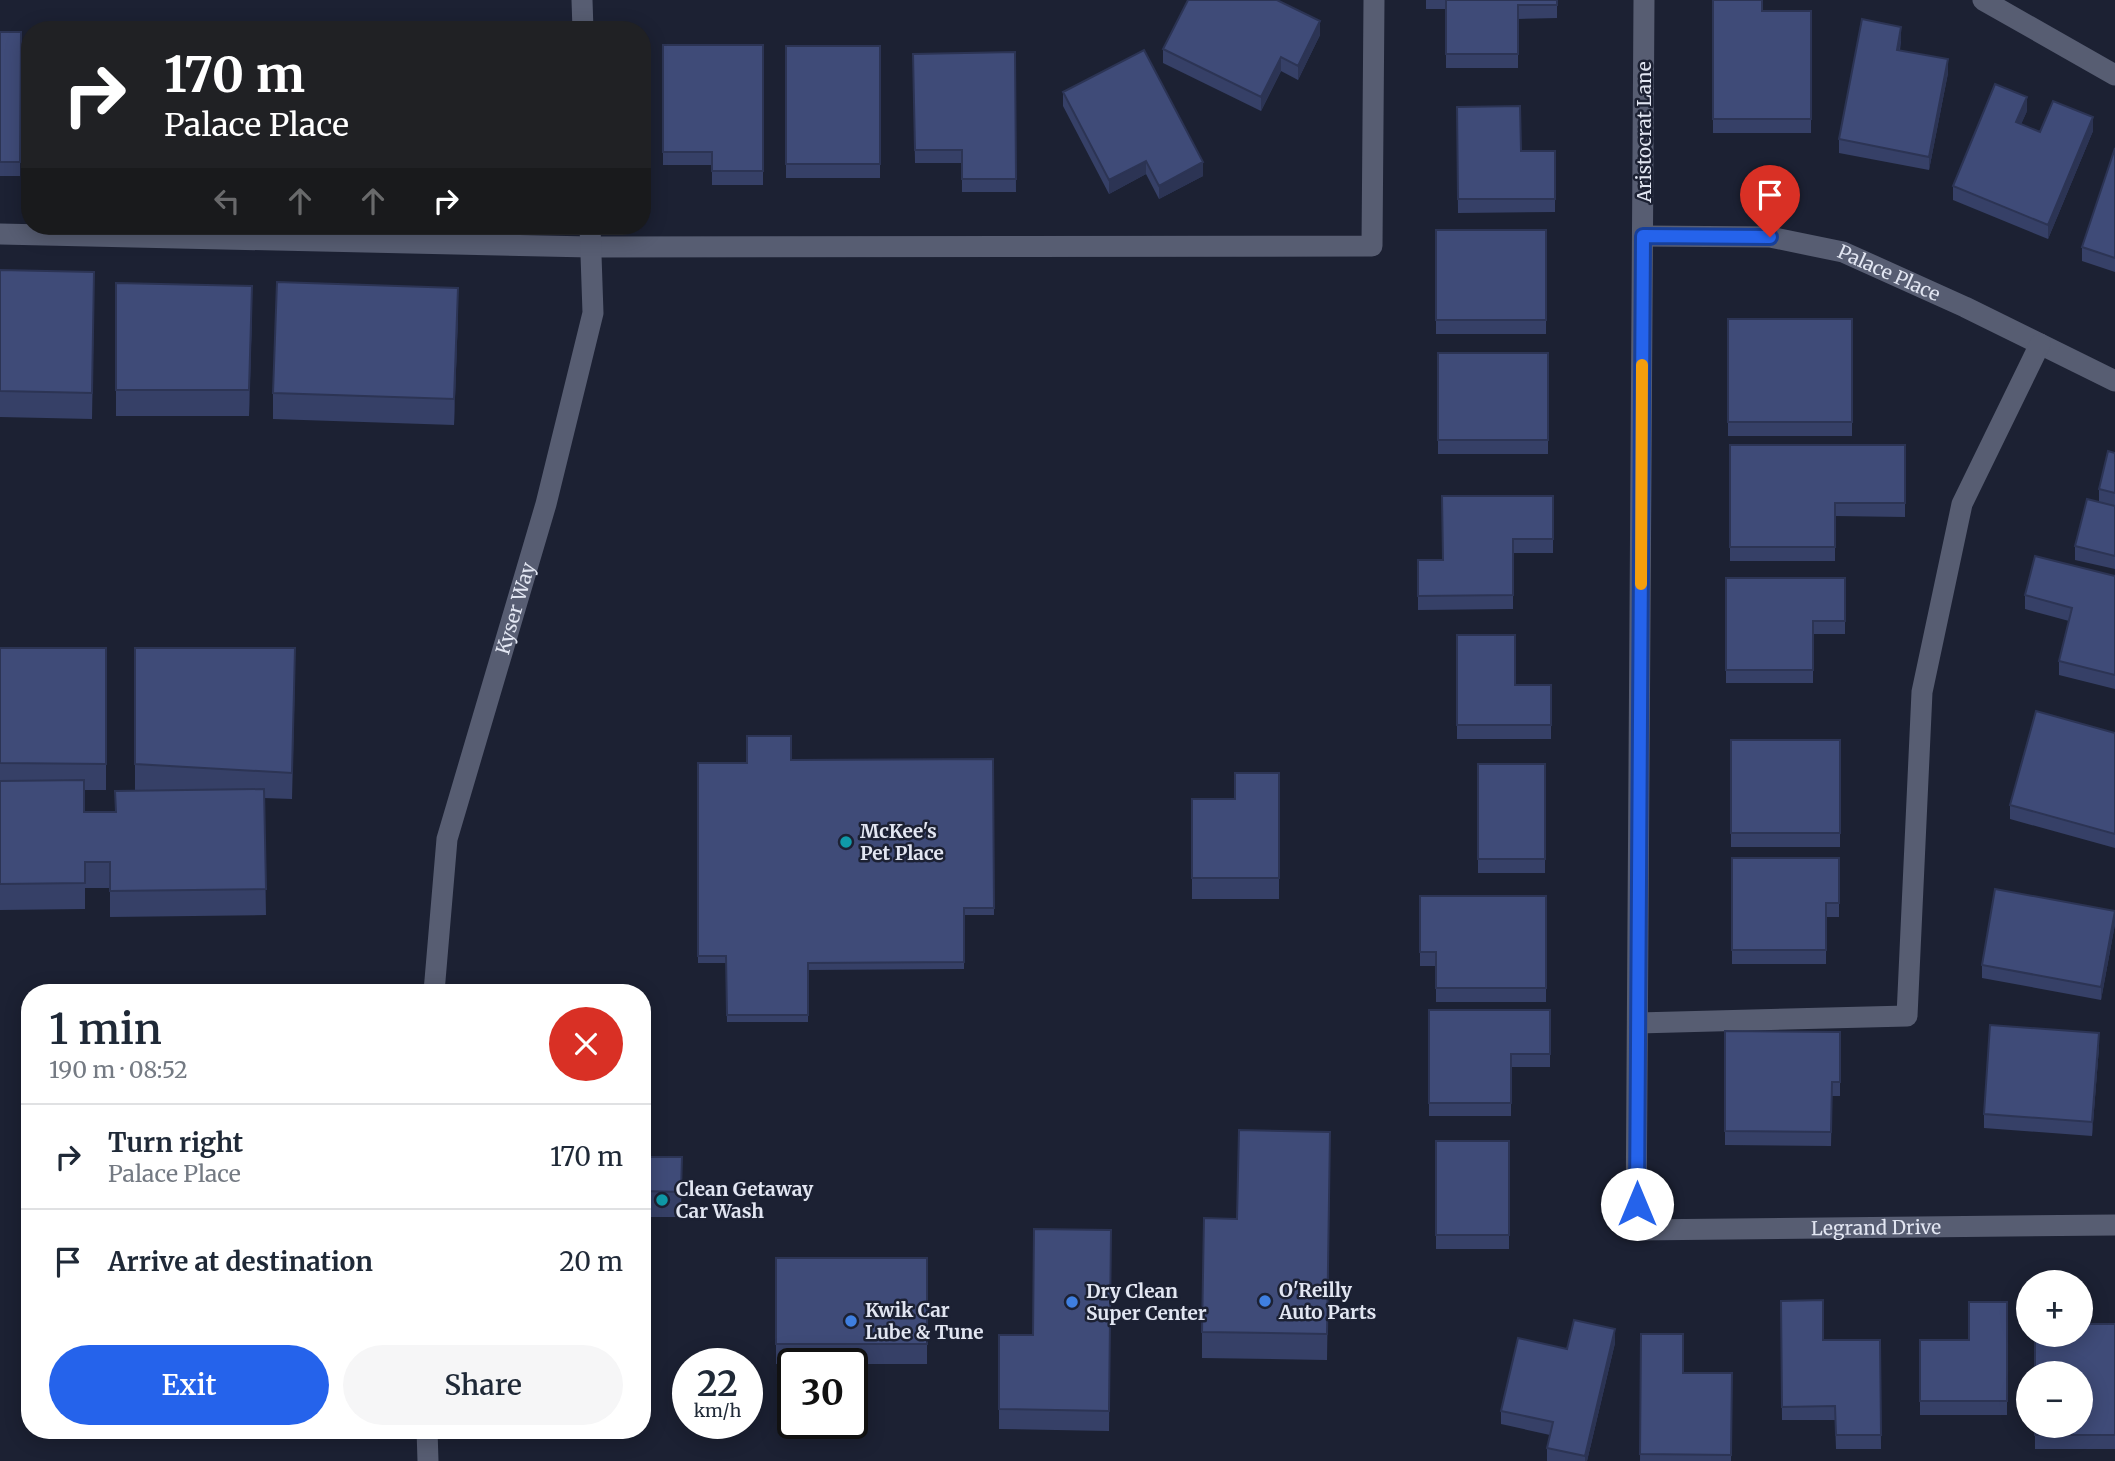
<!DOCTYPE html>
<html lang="en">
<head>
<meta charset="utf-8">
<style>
  body { margin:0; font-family:Merriweather,serif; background:#f6f6f7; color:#1f2937; height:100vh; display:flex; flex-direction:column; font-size:26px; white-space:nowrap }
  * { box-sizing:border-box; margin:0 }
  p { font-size:23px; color:#747a83 }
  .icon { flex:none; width:38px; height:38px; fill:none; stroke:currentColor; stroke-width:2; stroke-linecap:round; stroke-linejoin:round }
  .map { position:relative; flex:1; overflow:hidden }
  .drawer { position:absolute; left:21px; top:984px; width:630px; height:455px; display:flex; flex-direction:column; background:#fff; border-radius:28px; box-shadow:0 4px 18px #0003 }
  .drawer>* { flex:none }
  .hud { position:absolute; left:21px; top:21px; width:630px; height:214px; border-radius:28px; box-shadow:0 4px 18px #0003; background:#202124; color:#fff; overflow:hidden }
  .controls { position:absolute; left:2016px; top:1270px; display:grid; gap:14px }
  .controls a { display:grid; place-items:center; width:77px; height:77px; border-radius:50%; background:#fff; box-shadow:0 4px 18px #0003; font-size:35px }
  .speed { position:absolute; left:672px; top:1348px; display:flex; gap:14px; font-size:35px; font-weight:700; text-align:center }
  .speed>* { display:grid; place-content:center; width:91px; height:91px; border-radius:50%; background:#fff; box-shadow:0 4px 18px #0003; line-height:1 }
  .speed small { font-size:18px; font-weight:400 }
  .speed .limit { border:4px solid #111; border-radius:10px; background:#fff; color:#111 }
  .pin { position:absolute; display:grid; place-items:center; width:60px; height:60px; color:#fff; margin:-72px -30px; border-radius:50% 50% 50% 0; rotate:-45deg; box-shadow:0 0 7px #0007 }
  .pin .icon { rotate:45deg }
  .me { position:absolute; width:77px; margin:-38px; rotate:0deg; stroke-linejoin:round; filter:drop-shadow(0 0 5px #0008) }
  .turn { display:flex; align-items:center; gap:24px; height:147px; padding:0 28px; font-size:32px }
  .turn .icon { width:91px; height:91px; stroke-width:2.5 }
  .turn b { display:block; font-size:49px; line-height:60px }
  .lanes { display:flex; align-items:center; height:66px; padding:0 28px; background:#0003; justify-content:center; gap:35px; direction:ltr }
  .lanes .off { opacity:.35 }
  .round { display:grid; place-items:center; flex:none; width:74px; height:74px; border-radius:37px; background:#f6f6f7 }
  .headline { display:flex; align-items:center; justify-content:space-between; height:119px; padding:0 28px }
  h1 { font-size:42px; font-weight:600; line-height:52px }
  .action { display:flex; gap:14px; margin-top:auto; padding:14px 28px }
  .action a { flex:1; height:80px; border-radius:42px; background:#2563eb; color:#fff; font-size:28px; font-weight:600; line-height:80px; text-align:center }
  .action a+a { background:#f6f6f7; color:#1f2937 }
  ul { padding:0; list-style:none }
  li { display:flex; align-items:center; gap:21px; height:105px; padding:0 28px; border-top:2px solid #e0e1e3 }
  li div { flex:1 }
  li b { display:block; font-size:26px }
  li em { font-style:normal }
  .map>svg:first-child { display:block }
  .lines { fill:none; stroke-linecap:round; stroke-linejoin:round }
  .minor { stroke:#575d72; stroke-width:21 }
  .wall { fill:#364067 }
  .shaded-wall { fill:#2c3454 }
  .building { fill:#3f4b78; stroke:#2c3454; stroke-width:2 }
  .route-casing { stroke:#184099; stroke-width:18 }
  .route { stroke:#2563eb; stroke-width:12 }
  .slow { stroke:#f59e0b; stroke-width:12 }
  .culture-dot { fill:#0f9aa8; stroke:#1c2133; stroke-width:2.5 }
  .shop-dot { fill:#3f7fe0; stroke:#1c2133; stroke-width:2.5 }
  .labels { text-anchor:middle; stroke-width:5; stroke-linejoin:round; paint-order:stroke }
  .street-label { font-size:19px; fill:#e2e6f2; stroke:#1c2133 }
  .poi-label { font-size:19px; font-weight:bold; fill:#e2e6f2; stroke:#1c2133; text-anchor:start }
</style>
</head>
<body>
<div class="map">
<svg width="2115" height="1461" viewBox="0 0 2115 1461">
  <rect width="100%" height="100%" fill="#1c2133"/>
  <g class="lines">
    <g class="minor">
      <path d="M582,0L583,30"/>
      <path id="s1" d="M1644,0L1636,1230L2115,1225"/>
      <path d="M1983,0L2115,75"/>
      <path d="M0,234L590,247L1372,246L1374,0"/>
      <path id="s2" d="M1643,236L1770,237L1843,252L1965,307L2115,381"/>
      <path id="s3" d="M434,992L447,839L546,504L593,313L590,226"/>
      <path d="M1638,1023L1907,1016L1922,692L1962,504L2040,344"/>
      <path d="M427,1430L428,1461"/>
    </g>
  </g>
  <path class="wall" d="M1426,0H1557V18L1518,19V68H1446V9H1426Z
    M1713,0L1762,11H1811V133H1713Z
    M0,32H21L20,176H0Z
    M1320,35L1298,80L1281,71L1261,111L1163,63V49Z
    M1901,40L1900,50L1948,73L1929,170L1839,153V139Z
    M663,45H763V185H712V165H663Z
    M786,46H880V178H786Z
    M1015,52L1016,192H962V163H915L913,54Z
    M1063,92L1203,176L1159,199L1146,174L1109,194L1063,106Z
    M1457,107L1521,151H1555V212L1458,213Z
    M2027,111L2021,124L2040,132L2093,131L2048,239L1953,200V186Z
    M2115,148V272L2082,261V247Z
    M1436,230H1546V334H1436Z
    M0,270L94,298L92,419L0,417Z
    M116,283L252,312L249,416H116Z
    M458,314L454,425L273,419V393Z
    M1728,319H1852V436H1728Z
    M1438,353H1548V454H1438Z
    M1730,445H1905V517L1835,516V561H1730Z
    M2115,453V569L2075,560V546L2099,502V489Z
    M1553,496V553H1513V609L1418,610V560H1443Z
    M2115,576V689L2059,675V661L2069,621L2025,609V595Z
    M1726,578H1845V634H1813V683H1726Z
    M1457,635L1515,685H1551V739H1457Z
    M0,648H106V790H84V812H115V791L135,790V648L295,674L292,799L264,798L266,915L110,917V888H85V909L0,910Z
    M2115,733V848L2010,819V805Z
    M1731,740H1840V847H1731Z
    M993,759L994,915H964V969L808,970V1022H727L726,963H698V763H747L791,760Z
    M1478,764H1545V873H1478Z
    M1279,773V899H1192V799H1235Z
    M1732,858H1839V917H1826V964H1732Z
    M1420,896H1546V1002H1436V966H1420Z
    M2115,924L2101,1000L1982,978V965Z
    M1429,1010H1550V1067H1511V1116H1429Z
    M1725,1031L1840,1032V1096H1832L1831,1146L1725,1145Z
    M2099,1047L2092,1136L1984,1128V1114Z
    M1436,1141H1509V1249H1436Z
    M642,1157H682L681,1217H642Z
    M1330,1158L1327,1360L1202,1358V1332L1237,1219Z
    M1111,1230L1109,1431L999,1429V1335H1033Z
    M776,1258H927V1364H852V1363L776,1364Z
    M1781,1301L1823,1340H1880L1881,1449H1836L1835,1420H1782Z
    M2007,1302V1415H1920V1340H1969Z
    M2115,1324V1449H2035V1426Z
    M1641,1334L1683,1373H1732L1731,1461H1640Z
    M1615,1343L1587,1461H1547V1448L1550,1435L1501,1424V1411L1567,1349Z
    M170,1430H266V1437H170Z"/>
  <path class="shaded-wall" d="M1320,21V35L1298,80V66Z
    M1901,27V40L1897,64V50Z
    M1281,57V71L1261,111V97Z
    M1948,59V73L1929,170V157Z
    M2027,97V111L2016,136V122Z
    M2093,117V131L2048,239V225Z
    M1146,161V174L1109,194V180Z
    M1203,162V176L1159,199V186Z
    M252,286V312L249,416V390Z
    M458,288V314L454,425V399Z
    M2115,911V924L2101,1000V987Z
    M2099,1033V1047L2092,1136V1122Z
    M1615,1329V1343L1587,1461H1585V1456Z"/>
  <path class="building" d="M1188,0H1277L1320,21L1298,66L1281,57L1261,97L1163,49Z
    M1446,0H1557V5H1518V54H1446Z
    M1713,0H1762V11H1811V119H1713Z
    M1862,19L1901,27L1897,50L1948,59L1929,157L1839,139Z
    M0,32H21L20,162H0Z
    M663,45H763V171H712V152H663Z
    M786,46H880V164H786Z
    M1144,50L1203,162L1159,186L1146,161L1109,180L1063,92Z
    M1015,52L1016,179H962V150H915L913,54Z
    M1995,84L2027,97L2016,122L2040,132L2053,101L2093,117L2048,225L1953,186Z
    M1520,106L1521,151H1555V199H1458L1457,107Z
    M2115,148V258L2082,247Z
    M1436,230H1546V320H1436Z
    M0,270L94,272L92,393L0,391Z
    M277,282L458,288L454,399L273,393Z
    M116,283L252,286L249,390H116Z
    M1728,319H1852V422H1728Z
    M1438,353H1548V440H1438Z
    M1730,445H1905V503H1835V547H1730Z
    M2108,451L2115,453V493L2099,489Z
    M1442,496H1553V539H1513V595L1418,596V560H1443Z
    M2087,499L2115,506V556L2075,546Z
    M2035,556L2115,576V675L2059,661L2072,608L2025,595Z
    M1726,578H1845V621H1813V670H1726Z
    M1457,635H1515V685H1551V725H1457Z
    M0,648H106V764L0,763Z
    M135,648H295L292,773L135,764Z
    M2036,711L2115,733V834L2010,805Z
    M747,736H791V760L993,759L994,908H964V962L808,963V1015H727L726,956H698V763H747Z
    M1731,740H1840V833H1731Z
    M1478,764H1545V859H1478Z
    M1235,773H1279V878H1192V799H1235Z
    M84,780V812H116L115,791L264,789L266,889L110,891V862H85V883L0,884V781Z
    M1732,858H1839V903H1826V950H1732Z
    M1995,889L2115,911L2101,987L1982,965Z
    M1420,896H1546V988H1436V952H1420Z
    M1429,1010H1550V1054H1511V1103H1429Z
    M1990,1025L2099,1033L2092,1122L1984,1114Z
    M1725,1031L1840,1032V1082H1832L1831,1132L1725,1131Z
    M1239,1130L1330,1132L1327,1334L1202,1332L1204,1218L1237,1219Z
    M1436,1141H1509V1235H1436Z
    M642,1157H682L681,1192L642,1191Z
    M1034,1229L1111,1230L1109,1411L999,1409V1335H1033Z
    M776,1258H927V1344H776Z
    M1823,1300V1340H1880L1881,1435H1836L1835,1406L1782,1407L1781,1301Z
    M1969,1302H2007V1401H1920V1340H1969Z
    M1574,1320L1615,1329L1585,1456L1547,1448L1553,1422L1501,1411L1518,1338L1567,1349Z
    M2081,1324H2115V1435H2035V1426H2081V1374H2035V1335H2081Z
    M1641,1334H1683V1373H1732L1731,1455L1640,1454Z"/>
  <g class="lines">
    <defs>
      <path id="route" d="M1637,1204L1643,236L1770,237"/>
    </defs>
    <use href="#route" class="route-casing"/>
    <use href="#route" class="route"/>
    <path class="slow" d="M1641,584L1642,365"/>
  </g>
  <g class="culture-dot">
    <circle cx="846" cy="842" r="7"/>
    <circle cx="662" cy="1200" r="7"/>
  </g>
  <g class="shop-dot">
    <circle cx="1265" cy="1301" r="7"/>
    <circle cx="1072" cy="1302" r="7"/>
    <circle cx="851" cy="1321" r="7"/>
  </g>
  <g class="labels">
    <g class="street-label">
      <text transform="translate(1644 132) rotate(-90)" y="7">Aristocrat Lane</text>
      <text dy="7" stroke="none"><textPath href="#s2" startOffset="252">Palace Place</textPath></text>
      <text dy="7" stroke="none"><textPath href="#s3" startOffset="394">Kyser Way</textPath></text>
      <text dy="7" stroke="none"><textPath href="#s1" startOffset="1470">Legrand Drive</textPath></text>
    </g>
    <g class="poi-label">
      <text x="860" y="838">McKee's<tspan x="860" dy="22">Pet Place</tspan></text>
      <text x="676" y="1196">Clean Getaway<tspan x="676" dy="22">Car Wash</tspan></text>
      <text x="1279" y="1297">O'Reilly<tspan x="1279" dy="22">Auto Parts</tspan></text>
      <text x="1086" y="1298">Dry Clean<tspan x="1086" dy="22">Super Center</tspan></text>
      <text x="865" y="1317">Kwik Car<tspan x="865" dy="22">Lube &amp; Tune</tspan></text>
    </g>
  </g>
</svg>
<div class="controls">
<a>+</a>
<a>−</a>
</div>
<div class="speed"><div>22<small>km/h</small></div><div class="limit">30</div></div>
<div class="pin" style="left:1770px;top:237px;background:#d93025"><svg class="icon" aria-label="arrive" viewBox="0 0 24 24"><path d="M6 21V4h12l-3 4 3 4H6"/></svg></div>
<svg class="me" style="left:1637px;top:1204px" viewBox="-20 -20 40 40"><circle r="19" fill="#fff"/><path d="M0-13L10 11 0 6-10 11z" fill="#2563eb"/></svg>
<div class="hud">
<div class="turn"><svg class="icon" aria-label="right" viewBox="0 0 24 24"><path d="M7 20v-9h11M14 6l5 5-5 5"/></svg><div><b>170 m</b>Palace Place</div></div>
<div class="lanes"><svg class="icon off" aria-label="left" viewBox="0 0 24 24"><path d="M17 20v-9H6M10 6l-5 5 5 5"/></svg><svg class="icon off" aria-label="ahead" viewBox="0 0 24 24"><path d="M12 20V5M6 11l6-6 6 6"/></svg><svg class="icon off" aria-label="ahead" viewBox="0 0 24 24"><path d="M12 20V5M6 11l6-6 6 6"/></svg><svg class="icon" aria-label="right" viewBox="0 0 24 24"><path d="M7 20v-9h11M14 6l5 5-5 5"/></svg></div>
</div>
<section class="drawer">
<div class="headline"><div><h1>1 min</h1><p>190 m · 08:52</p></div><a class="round" style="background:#d93025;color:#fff"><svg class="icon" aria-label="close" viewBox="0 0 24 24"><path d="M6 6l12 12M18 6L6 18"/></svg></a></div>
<ul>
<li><svg class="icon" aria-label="right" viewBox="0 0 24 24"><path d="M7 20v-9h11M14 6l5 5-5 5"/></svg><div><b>Turn right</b><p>Palace Place</p></div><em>170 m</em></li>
<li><svg class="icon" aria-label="arrive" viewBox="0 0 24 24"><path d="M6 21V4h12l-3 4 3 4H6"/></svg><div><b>Arrive at destination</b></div><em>20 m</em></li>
</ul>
<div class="action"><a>Exit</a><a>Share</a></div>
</section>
</div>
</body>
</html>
